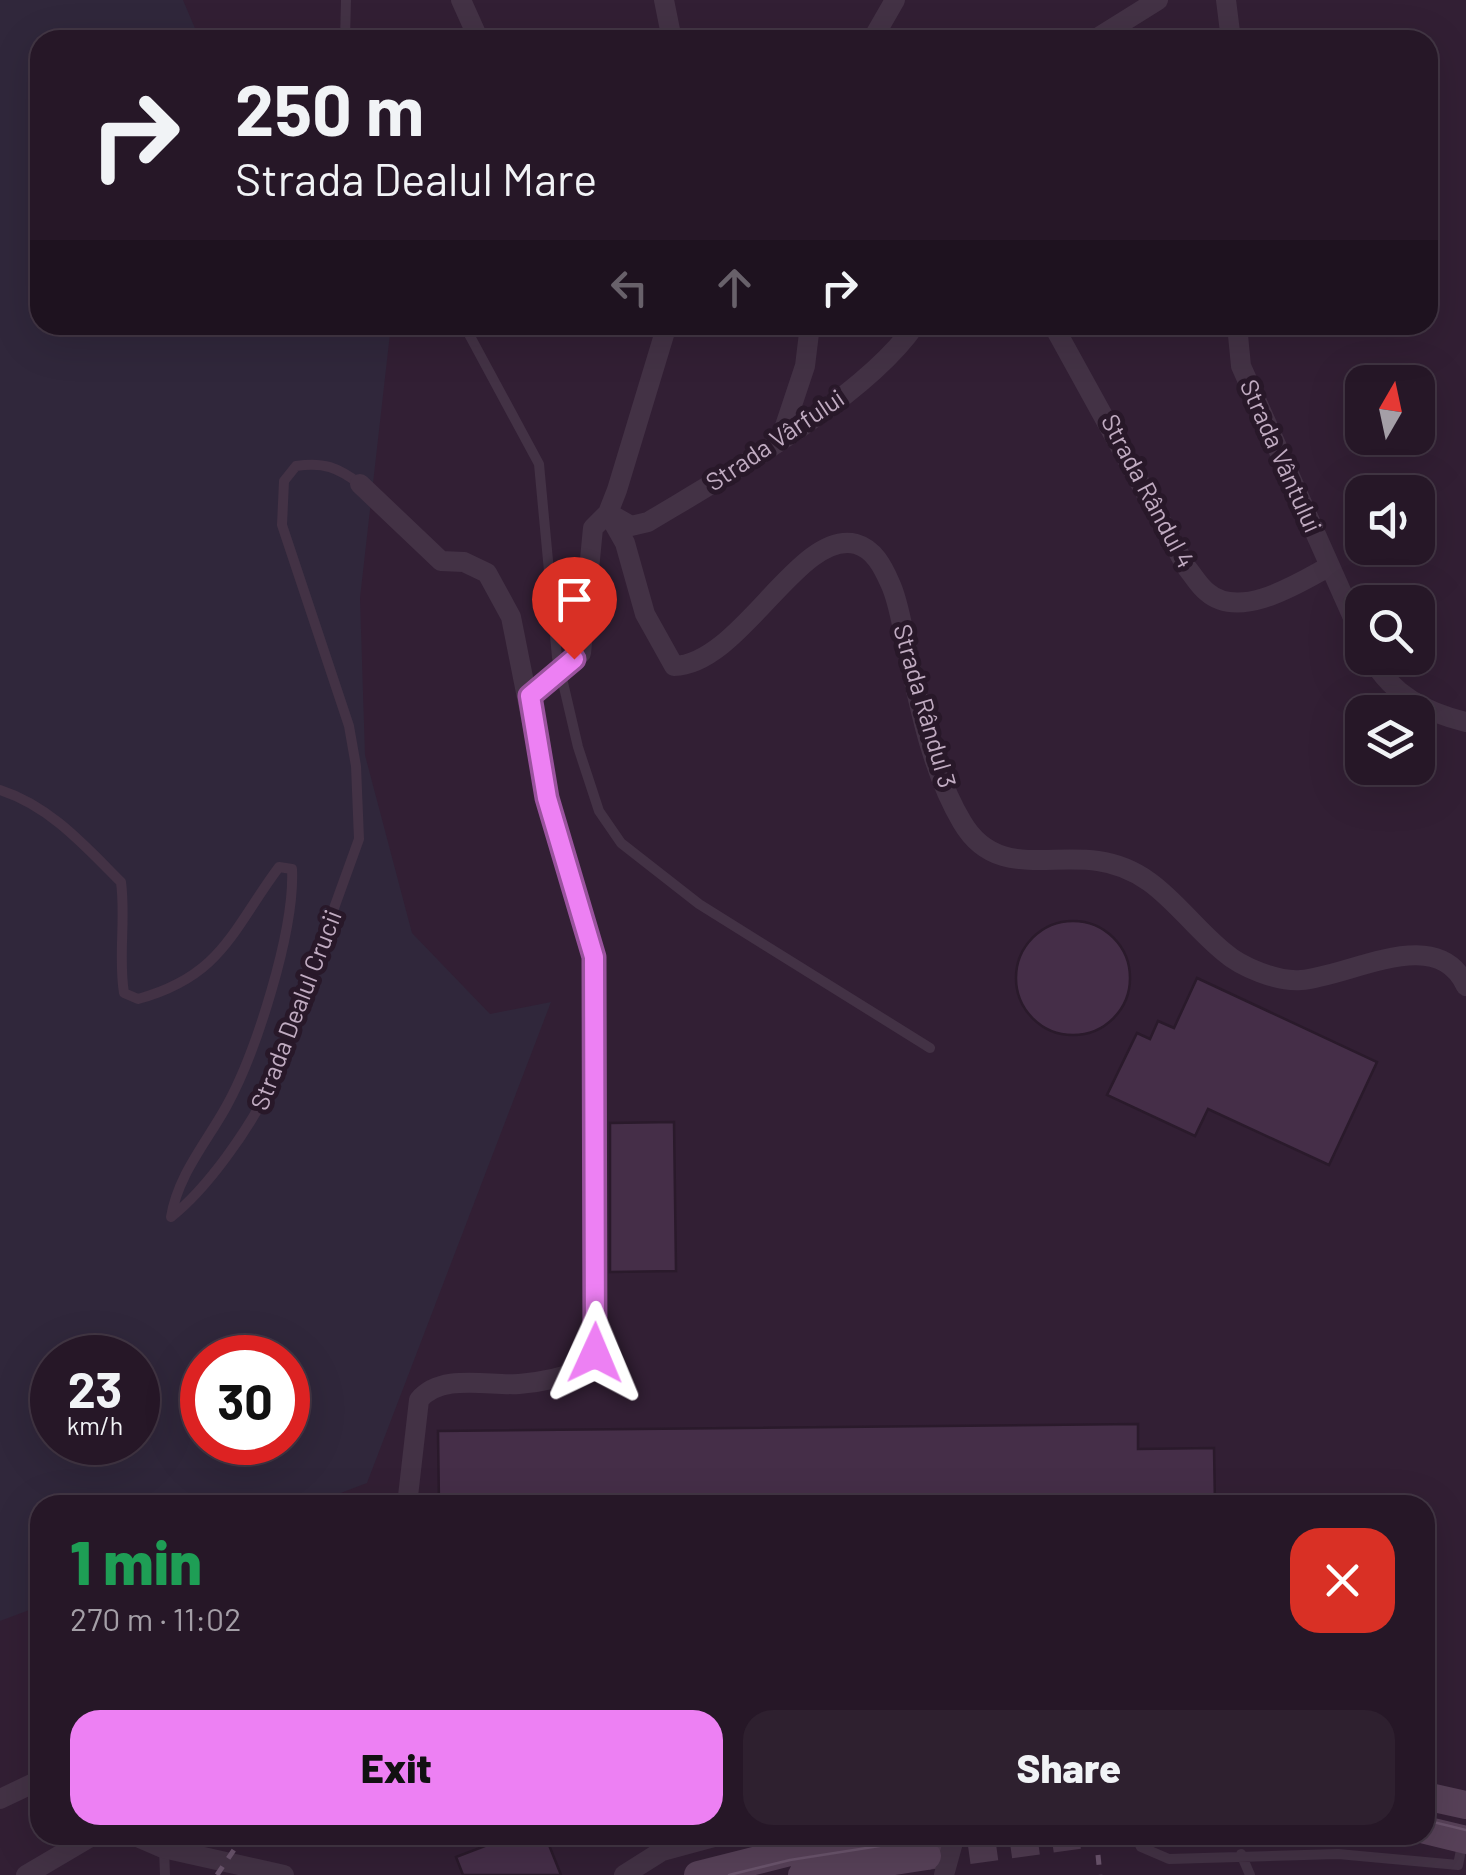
<!DOCTYPE html>
<html lang="en">
<head>
<meta charset="utf-8">
<style>
  body { margin:0; font-family:Barlow,sans-serif; background:#2e202f; color:#f1f3f6; height:100vh; display:flex; flex-direction:column; font-size:38px; white-space:nowrap }
  * { box-sizing:border-box; margin:0 }
  p { font-size:32px; color:#a49fa7 }
  .icon { flex:none; width:55px; height:55px; fill:none; stroke:currentColor; stroke-width:2; stroke-linecap:round; stroke-linejoin:round }
  .map { position:relative; flex:1; overflow:hidden }
  .details { position:absolute; left:30px; top:1495px; width:1405px; height:350px; display:flex; flex-direction:column; background:#261727; border-radius:30px; box-shadow:0 10px 40px #0002,0 0 0 2px #423644 }
  .details>* { flex:none }
  .guide { position:absolute; left:30px; top:30px; width:1408px; height:305px; border-radius:30px; box-shadow:0 10px 40px #0002,0 0 0 2px #423644; background:#261727; color:#f1f3f6; overflow:hidden }
  .needle { width:65px; rotate:9deg }
  .fabs { position:absolute; left:1345px; top:365px; display:grid; gap:20px }
  .fabs a { display:grid; place-items:center; width:90px; height:90px; border-radius:20px; background:#261727; box-shadow:0 10px 40px #0002,0 0 0 2px #423644; font-size:50px }
  .speed { position:absolute; left:30px; top:1335px; display:flex; gap:20px; font-size:50px; font-weight:700; text-align:center }
  .speed>* { display:grid; place-content:center; width:130px; height:130px; border-radius:50%; background:#261727; box-shadow:0 10px 40px #0002,0 0 0 2px #423644; line-height:1 }
  .speed small { font-size:25px; font-weight:400 }
  .speed .limit { border:15px solid #d22; background:#fff; color:#111 }
  .pin { position:absolute; display:grid; place-items:center; width:85px; height:85px; color:#fff; margin:-102px -42px; border-radius:50% 50% 50% 0; rotate:-45deg; box-shadow:0 0 10px #0007 }
  .pin .icon { rotate:45deg }
  .me { position:absolute; width:110px; margin:-55px; rotate:1deg; stroke-linejoin:round; filter:drop-shadow(0 0 8px #0008) }
  .turn { display:flex; align-items:center; gap:35px; height:210px; padding:0 40px; font-size:45px }
  .turn .icon { width:130px; height:130px; stroke-width:2.5 }
  .turn b { display:block; font-size:70px; line-height:85px }
  .lanes { display:flex; align-items:center; height:95px; padding:0 40px; background:#0003; justify-content:center; gap:50px; direction:ltr }
  .lanes .off { opacity:.35 }
  .round { display:grid; place-items:center; flex:none; width:105px; height:105px; border-radius:30px; background:#2e202f }
  .summary { display:flex; align-items:center; justify-content:space-between; height:170px; padding:0 40px }
  h1 { font-size:60px; font-weight:800; line-height:75px; color:#1e9e55 }
  .action { display:flex; gap:20px; margin-top:auto; padding:20px 40px }
  .action a { flex:1; height:115px; border-radius:30px; background:#ed80f3; color:#111; font-size:40px; font-weight:800; line-height:115px; text-align:center }
  .action a+a { background:#2e202f; color:#f1f3f6 }
  .map>svg:first-child { display:block }
  .green { fill:#30273b; fill-rule:evenodd }
  .building { fill:#452e48; stroke:#2a1a2b; stroke-width:2.5 }
  .lines { fill:none; stroke-linecap:round; stroke-linejoin:round }
  .secondary-tunnel { stroke:#4f3b50; stroke-width:28; stroke-dasharray:28 14; stroke-linecap:butt }
  .service { stroke:#433245; stroke-width:10 }
  .minor { stroke:#433245; stroke-width:20 }
  .secondary { stroke:#574158; stroke-width:28 }
  .tram { stroke:#6a546c; stroke-width:2.5 }
  .rail { stroke:#6a546c; stroke-width:5; stroke-dasharray:10 10; stroke-linecap:butt }
  .route-casing { stroke:#9a539e; stroke-width:25 }
  .route { stroke:#ed80f3; stroke-width:18 }
  .labels { text-anchor:middle; stroke-width:10; stroke-linejoin:round; paint-order:stroke }
  .street-label { font-size:25px; fill:#c1acc2; stroke:#281829 }
</style>
</head>
<body>
<div class="map">
<svg width="1466" height="1875" viewBox="0 0 1466 1875">
  <rect width="100%" height="100%" fill="#321f34"/>
  <path class="green" d="M0,0H183L200,40H40V325H391L360,598L365,755L412,933L490,1014L551,1002L367,1483L309,1505H40V1606L0,1621ZM52,1358H138V1442H52ZM202,1358H288V1442H202Z"/>
  <path class="building" d="M1016 978a57 57 0 1 1 114 0a57 57 0 1 1-114 0Z
    M1197,978L1377,1062L1329,1165L1208,1109L1195,1136L1107,1095L1137,1033L1150,1039L1158,1021L1174,1028Z
    M674,1122L676,1271L610,1272V1123Z
    M1138,1424V1449L1214,1448L1215,1505H439L438,1431Z
    M514,1835H545L561,1875H463L456,1857Z"/>
  <g class="lines">
    <path class="secondary-tunnel" d="M927,1856L1079,1835"/>
    <path class="service" d="M345,40L346,0
      M464,325L539,464L557,657L578,747L599,811L621,843L699,904L930,1048
      M0,790C50,806 85,846 121,882C126,919 118,957 124,993L138,999C222,976 232,930 279,867L292,869C295,930 256,1053 226,1107C206,1143 178,1175 171,1217C207,1189 249,1129 269,1088L359,839L356,766L349,726L282,525L284,481L296,466C324,462 337,467 360,484
      M1135,1835L1141,1847L1169,1859L1338,1854L1458,1865L1463,1840
      M164,1849L165,1875
      M1241,1854L1250,1875"/>
    <path class="minor" d="M461,0L479,40
      M664,0L672,40
      M1226,0L1231,40
      M872,40L895,0
      M1094,40L1158,0
      M1053,325L1187,568C1193,575 1199,586 1207,592C1240,621 1299,583 1330,566
      M1237,325L1241,366L1362,638
      M781,438L805,366L810,325
      M360,484L441,561L464,562L487,573L511,617L547,798L594,957L596,990L597,1256L591,1368C568,1376 544,1382 519,1384C488,1386 441,1373 419,1400L407,1505
      M608,513L625,543L645,614L674,666C741,664 799,529 856,544C874,549 883,567 890,583C899,602 902,627 907,649C919,705 932,772 962,822C994,877 1046,854 1098,861C1157,869 1181,917 1224,952C1241,967 1277,982 1301,980C1351,976 1437,923 1466,986
      M610,514L631,526L648,522C726,475 865,398 915,325
      M1371,658C1393,695 1425,712 1466,722
      M530,696L581,653L593,528L608,513L617,490L667,325
      M0,1799L40,1780
      M133,1835L163,1848L284,1875
      M26,1875L94,1835
      M624,1875L662,1851L721,1835
      M944,1875L955,1835"/>
    <path class="secondary" d="M1425,1796L1466,1805
      M1425,1830L1466,1840
      M698,1875L798,1850L902,1835
      M802,1875L927,1856"/>
    <path class="tram" d="M1425,1820L1466,1830
      M729,1875L790,1860L924,1839"/>
    <path class="rail" d="M1096,1835L1100,1875
      M217,1875L244,1835"/>
  </g>
  <g class="lines">
    <defs>
      <path id="route" d="M574,659L530,696L547,798L594,957L595,1353"/>
    </defs>
    <use href="#route" class="route-casing"/>
    <use href="#route" class="route"/>
  </g>
  <g class="labels">
    <g class="street-label">
      <text transform="translate(775 440) rotate(-34)" y="9">Strada Vârfului</text>
      <text transform="translate(1281 456) rotate(66)" y="9">Strada Vântului</text>
      <text transform="translate(1148 491) rotate(62)" y="9">Strada Rândul 4</text>
      <text transform="translate(925 706) rotate(74)" y="9">Strada Rândul 3</text>
      <text transform="translate(296 1010) rotate(-69)" y="9">Strada Dealul Crucii</text>
    </g>
  </g>
</svg>
<div class="fabs">
<a><svg class="needle" viewBox="-14 -14 28 28"><path d="M0-13l5 13h-10z" fill="#e53935"/><path d="M0 13l5-13h-10z" fill="#a49fa7"/></svg></a>
<a><svg class="icon" aria-label="sound" viewBox="0 0 24 24"><path d="M4 9h4l5-4v14l-5-4H4zM17 9q2 3 0 6"/></svg></a>
<a><svg class="icon" aria-label="search" viewBox="0 0 24 24"><circle cx="10" cy="10" r="6"/><path d="M15 15l6 6"/></svg></a>
<a><svg class="icon" aria-label="layers" viewBox="0 0 24 24"><path d="M12 4l9 5-9 5-9-5zM3 14l9 5 9-5"/></svg></a>
</div>
<div class="speed"><div>23<small>km/h</small></div><div class="limit">30</div></div>
<div class="pin" style="left:574px;top:659px;background:#d93025"><svg class="icon" aria-label="arrive" viewBox="0 0 24 24"><path d="M6 21V4h12l-3 4 3 4H6"/></svg></div>
<svg class="me" style="left:595px;top:1353px" viewBox="-20 -20 40 40"><path d="M0-17L14 15 0 8-14 15z" fill="#ed80f3" stroke="#fff" stroke-width="4"/></svg>
<div class="guide">
<div class="turn"><svg class="icon" aria-label="right" viewBox="0 0 24 24"><path d="M7 20v-9h11M14 6l5 5-5 5"/></svg><div><b>250 m</b>Strada Dealul Mare</div></div>
<div class="lanes"><svg class="icon off" aria-label="left" viewBox="0 0 24 24"><path d="M17 20v-9H6M10 6l-5 5 5 5"/></svg><svg class="icon off" aria-label="ahead" viewBox="0 0 24 24"><path d="M12 20V5M6 11l6-6 6 6"/></svg><svg class="icon" aria-label="right" viewBox="0 0 24 24"><path d="M7 20v-9h11M14 6l5 5-5 5"/></svg></div>
</div>
<section class="details">
<div class="summary"><div><h1>1 min</h1><p>270 m · 11:02</p></div><a class="round" style="background:#d93025;color:#fff"><svg class="icon" aria-label="close" viewBox="0 0 24 24"><path d="M6 6l12 12M18 6L6 18"/></svg></a></div>
<div class="action"><a>Exit</a><a>Share</a></div>
</section>
</div>
</body>
</html>
